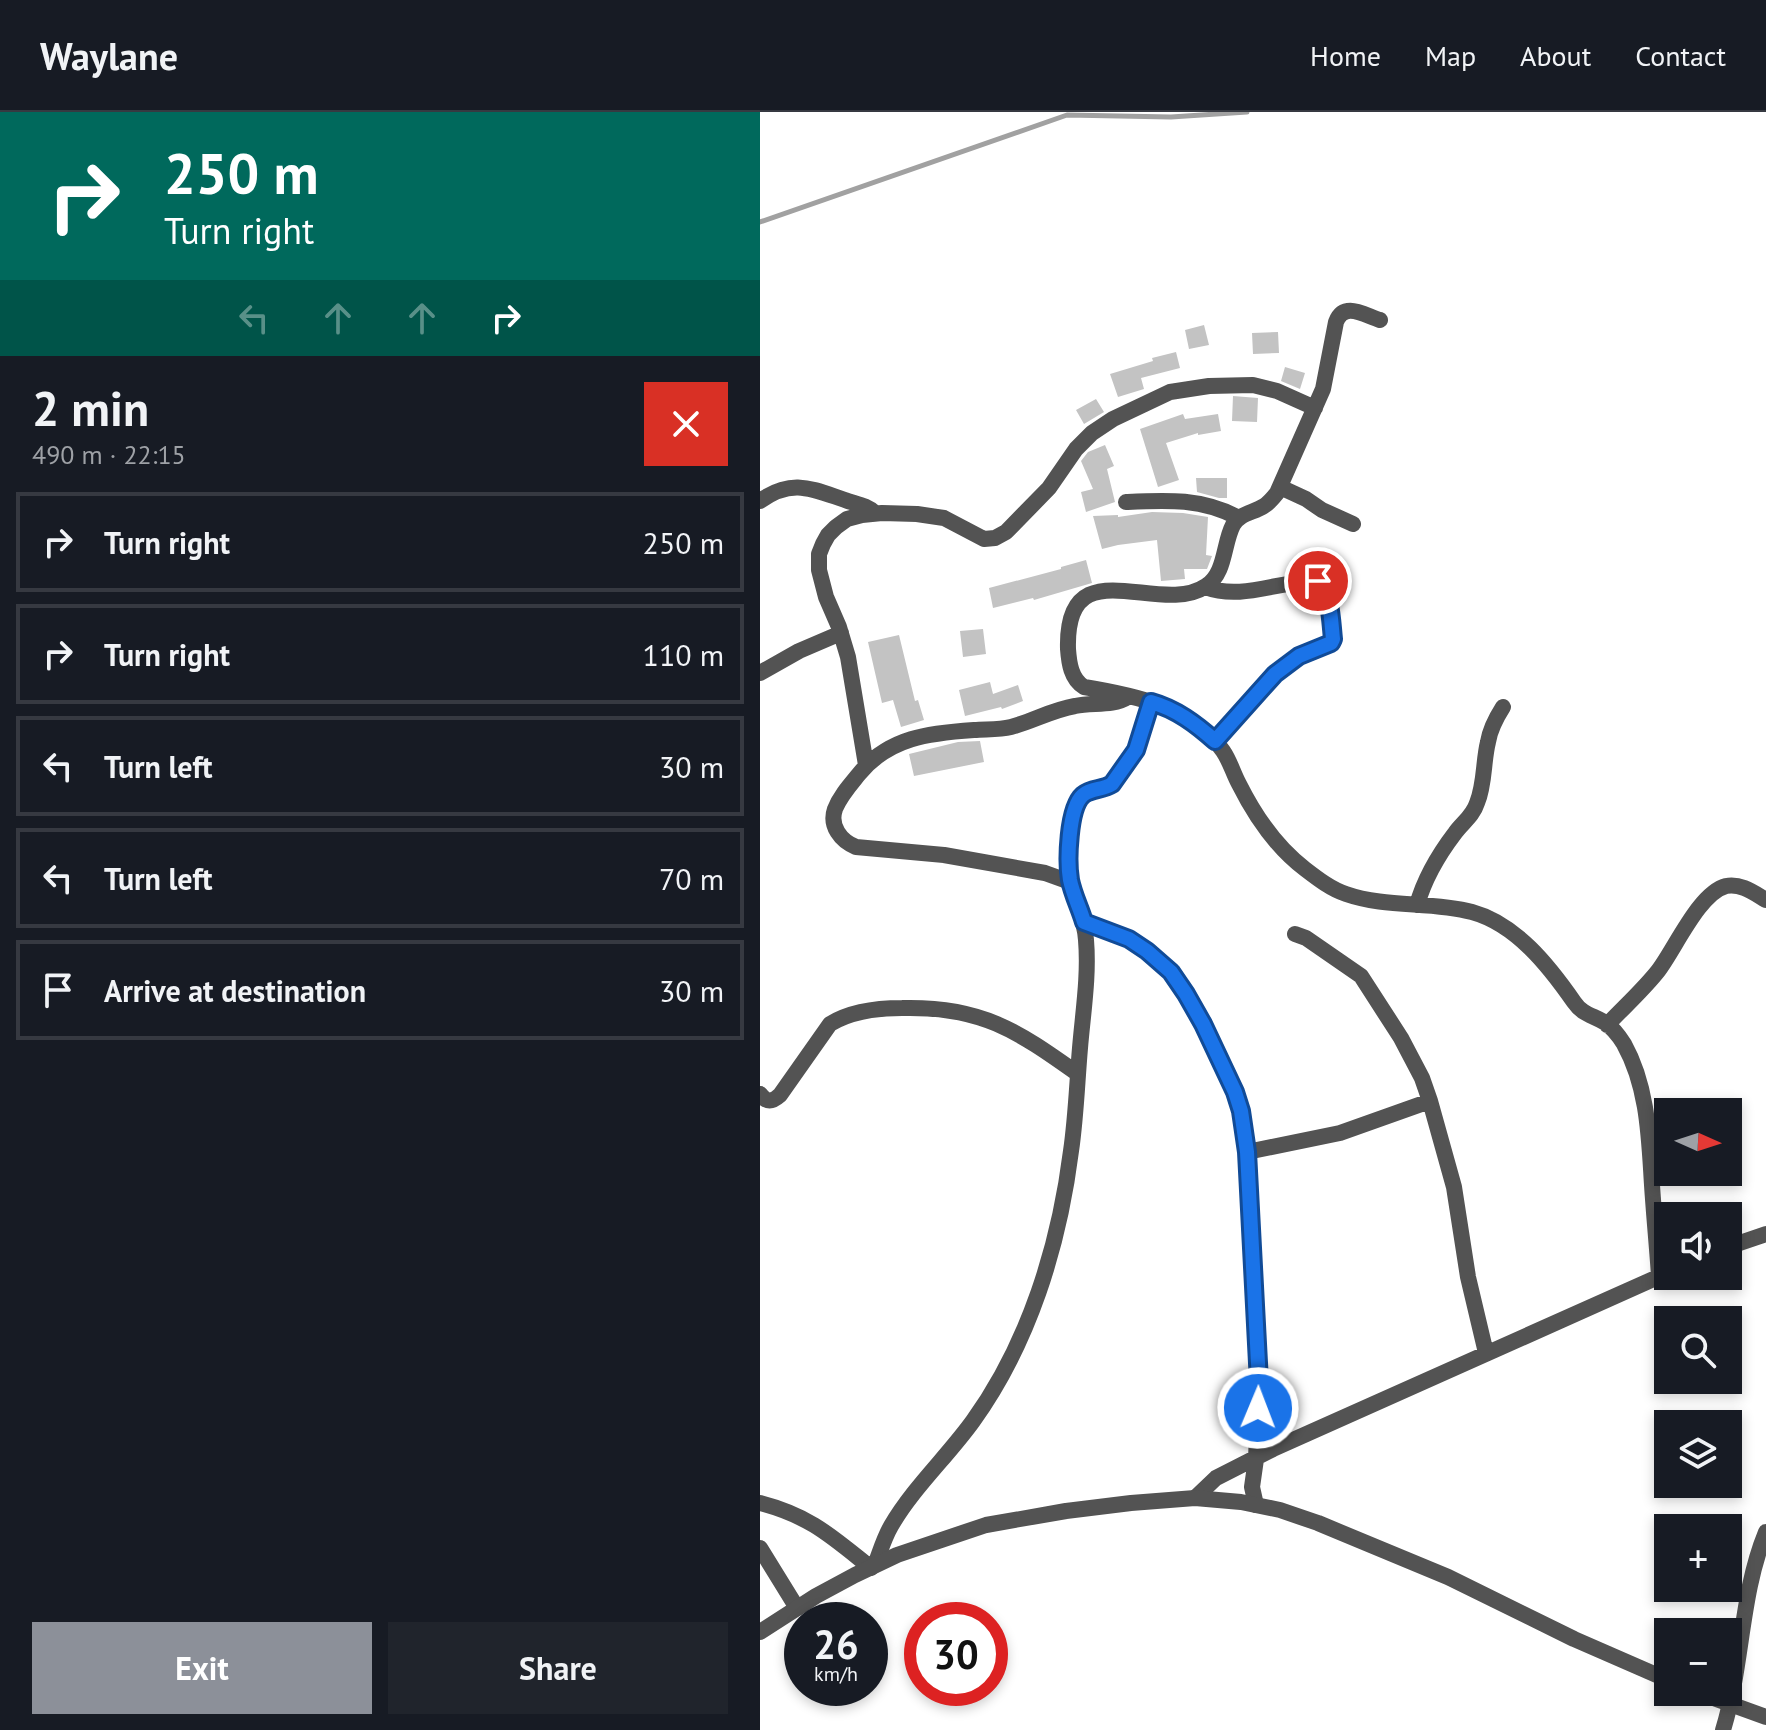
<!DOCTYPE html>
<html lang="en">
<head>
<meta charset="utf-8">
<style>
  body { margin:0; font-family:"PT Sans",sans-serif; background:#20242c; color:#f1f3f6; height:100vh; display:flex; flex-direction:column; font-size:30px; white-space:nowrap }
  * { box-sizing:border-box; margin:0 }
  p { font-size:26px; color:#9ea1a6 }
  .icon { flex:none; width:44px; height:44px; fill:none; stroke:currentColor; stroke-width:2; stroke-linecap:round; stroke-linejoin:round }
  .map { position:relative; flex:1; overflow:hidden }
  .sheet { display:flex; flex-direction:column; background:#171b24; width:760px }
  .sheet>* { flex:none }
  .top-card { background:#00695c; color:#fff; overflow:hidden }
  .needle { width:52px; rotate:93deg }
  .tools { position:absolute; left:894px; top:986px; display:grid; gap:16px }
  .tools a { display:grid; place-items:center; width:88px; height:88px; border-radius:0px; background:#171b24; box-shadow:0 4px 12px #0003; font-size:40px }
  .speed { position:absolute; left:24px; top:1490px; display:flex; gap:16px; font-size:40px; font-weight:700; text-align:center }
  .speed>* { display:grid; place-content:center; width:104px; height:104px; border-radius:50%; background:#171b24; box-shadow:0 4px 12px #0003; line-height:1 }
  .speed small { font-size:20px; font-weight:400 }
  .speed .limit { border:12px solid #d22; background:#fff; color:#111 }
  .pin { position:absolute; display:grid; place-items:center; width:68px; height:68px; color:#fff; margin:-34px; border:4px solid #fff; border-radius:50%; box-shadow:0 2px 8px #0007 }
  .me { position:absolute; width:88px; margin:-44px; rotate:1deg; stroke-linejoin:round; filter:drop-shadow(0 0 6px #0008) }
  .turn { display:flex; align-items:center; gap:28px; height:168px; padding:0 32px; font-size:36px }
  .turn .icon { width:104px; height:104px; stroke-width:2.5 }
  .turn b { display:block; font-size:56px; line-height:68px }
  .lanes { display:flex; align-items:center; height:76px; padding:0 32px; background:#0003; justify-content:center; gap:40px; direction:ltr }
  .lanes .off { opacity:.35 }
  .round { display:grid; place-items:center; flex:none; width:84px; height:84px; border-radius:0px; background:#20242c }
  .summary { display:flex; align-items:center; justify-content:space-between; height:136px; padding:0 32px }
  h1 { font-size:48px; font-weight:600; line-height:60px }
  .primary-button { display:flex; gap:16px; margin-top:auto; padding:16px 32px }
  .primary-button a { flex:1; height:92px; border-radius:0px; background:#8c9099; color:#fff; font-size:32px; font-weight:600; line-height:92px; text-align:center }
  .primary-button a+a { background:#20242c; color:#f1f3f6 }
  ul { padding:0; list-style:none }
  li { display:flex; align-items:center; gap:24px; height:100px; margin:0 16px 12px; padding:0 16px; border:4px solid #363941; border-radius:0px }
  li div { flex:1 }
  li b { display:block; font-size:30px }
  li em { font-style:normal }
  header { display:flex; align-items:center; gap:48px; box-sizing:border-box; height:112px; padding:0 40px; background:#171b24; border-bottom:2px solid #363941 }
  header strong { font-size:38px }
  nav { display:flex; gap:44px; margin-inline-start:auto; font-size:28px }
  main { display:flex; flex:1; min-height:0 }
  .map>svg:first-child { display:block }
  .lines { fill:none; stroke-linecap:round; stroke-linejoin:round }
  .stream { stroke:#a1a1a1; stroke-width:5 }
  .building { fill:#c3c3c3 }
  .minor { stroke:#535353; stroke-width:16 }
  .tertiary { stroke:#535353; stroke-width:16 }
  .route-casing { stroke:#114b97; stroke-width:20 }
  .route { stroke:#1a73e8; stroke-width:14 }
</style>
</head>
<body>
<header>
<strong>Waylane</strong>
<nav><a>Home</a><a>Map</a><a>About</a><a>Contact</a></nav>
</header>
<main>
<section class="sheet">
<div class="top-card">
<div class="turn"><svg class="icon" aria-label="right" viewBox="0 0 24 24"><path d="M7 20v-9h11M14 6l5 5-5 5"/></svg><div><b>250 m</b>Turn right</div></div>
<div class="lanes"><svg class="icon off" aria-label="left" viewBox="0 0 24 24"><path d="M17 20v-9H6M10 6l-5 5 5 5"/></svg><svg class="icon off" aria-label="ahead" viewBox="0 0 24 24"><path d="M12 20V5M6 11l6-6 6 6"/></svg><svg class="icon off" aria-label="ahead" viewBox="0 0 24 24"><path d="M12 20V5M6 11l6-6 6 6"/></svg><svg class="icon" aria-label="right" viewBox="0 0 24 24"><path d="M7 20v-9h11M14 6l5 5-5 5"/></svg></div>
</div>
<div class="summary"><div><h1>2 min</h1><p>490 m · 22:15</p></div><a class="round" style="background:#d93025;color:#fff"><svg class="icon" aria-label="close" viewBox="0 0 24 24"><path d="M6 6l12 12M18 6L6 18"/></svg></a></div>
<ul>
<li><svg class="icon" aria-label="right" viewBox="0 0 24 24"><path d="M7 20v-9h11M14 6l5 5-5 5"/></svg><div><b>Turn right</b></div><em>250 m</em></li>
<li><svg class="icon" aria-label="right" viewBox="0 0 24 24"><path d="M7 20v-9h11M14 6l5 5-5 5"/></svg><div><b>Turn right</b></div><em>110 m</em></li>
<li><svg class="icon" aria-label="left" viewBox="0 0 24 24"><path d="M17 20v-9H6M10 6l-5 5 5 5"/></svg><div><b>Turn left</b></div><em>30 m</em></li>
<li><svg class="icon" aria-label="left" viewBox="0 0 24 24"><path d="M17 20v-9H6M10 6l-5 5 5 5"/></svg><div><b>Turn left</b></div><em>70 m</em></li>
<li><svg class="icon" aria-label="arrive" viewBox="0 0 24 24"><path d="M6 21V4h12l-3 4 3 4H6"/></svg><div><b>Arrive at destination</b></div><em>30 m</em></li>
</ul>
<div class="primary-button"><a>Exit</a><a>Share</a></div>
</section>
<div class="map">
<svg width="1006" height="1618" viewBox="0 0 1006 1618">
  <rect width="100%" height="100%" fill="#fff"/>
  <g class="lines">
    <path class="stream" d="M0,110L307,3L411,5L487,0"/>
  </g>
  <path class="building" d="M444,213L449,233L429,237L425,218Z
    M518,220L519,241L493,242L492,221Z
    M416,240L420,256L381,266L384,277L358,285L350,262L393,249L392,246Z
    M525,255L545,261L540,277L521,269Z
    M473,284L498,286L497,310L472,309Z
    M336,287L344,300L324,312L316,298Z
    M423,302L425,307L458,302L461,319L438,323V321L406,331L419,368L398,375L380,317Z
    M345,333L354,354L347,357L355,390L326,400L321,380L333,377L321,349L328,340Z
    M436,366H467V386H459L437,380Z
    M392,400L423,401L448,405L446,443L452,444L447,457H424L425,467L401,469L397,428L358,433L342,437L333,404L358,403V405Z
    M326,448L332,471L274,488L273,486L233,496L229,476L301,457V455Z
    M223,517L226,542L203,545L200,519Z
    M139,523L155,589L158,588L164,608L141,615L133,588L122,591L108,530Z
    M230,570L233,582L258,573L263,589L242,597L241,595L205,604L199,578Z
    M220,629L224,650L154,664L149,642L198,630Z"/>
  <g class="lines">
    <path class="minor" d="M620,208C604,203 584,189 576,210L563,277L517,381C513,386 509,391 504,394C493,401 480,401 473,413C463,432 466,461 446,474C399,506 305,433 308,537C309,551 311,567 324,575C373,583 433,595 463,639C470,649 473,661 479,672C495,704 516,735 545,757C558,767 571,777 586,782C626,796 671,789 712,800C756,812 789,854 814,890C822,902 832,903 844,910C852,915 859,924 864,932C888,975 889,1026 892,1073C894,1104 897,1134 899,1164
      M520,375L546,387L562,398L593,412
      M0,389C32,366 52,377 85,388C96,392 107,393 115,401
      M366,390C407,388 442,386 479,406
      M445,475C483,489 520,468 558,469C571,482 571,509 573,527C563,540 542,541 529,551C501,573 478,602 455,629
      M0,561L39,539L81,521
      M106,653L88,545L79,515L66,485L59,458V442L63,432L68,423L76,415L87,407L102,403L122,401L157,402L184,406L224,427L235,426L246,420L289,376L316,337L332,321L353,307L410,280L449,274L493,273L517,279L555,296
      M310,770L285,761L184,743L96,735C81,729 69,714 75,697C80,684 90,673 99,662C129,625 170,621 214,618C226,617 239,618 251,615C273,609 292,598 315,594C333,590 352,595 368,585
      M657,793C664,768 679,742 695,721C702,711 713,704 717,691C725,672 723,650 728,630C730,617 736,606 743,595
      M324,810L369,827L387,839L411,860L426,882L443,912L475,980L481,999L487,1040L499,1270L496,1347L492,1375L496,1393
      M535,822L546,826L601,864L641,926L662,966L670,989L694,1075L708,1165L726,1241
      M847,913C864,895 883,878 898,859C915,837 939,781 966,774C981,771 994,781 1006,788
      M0,982C7,991 12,990 20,983L70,912C91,899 117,896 142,896C221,894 256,918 318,962
      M487,1040L580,1021L670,989
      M968,1135L1006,1122
      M435,1386L456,1366L513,1337L907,1161
      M0,1391C50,1404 71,1424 111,1456
      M0,1436L37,1496
      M115,1453C120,1440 124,1426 131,1414C153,1376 187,1345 213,1309C269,1231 299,1134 311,1039C316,1005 317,971 320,936C323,900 329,864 326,828C325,807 315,790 310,770C306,749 309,712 317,692C324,676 340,681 352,672L376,638L391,590
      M963,1618C983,1553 980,1483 1006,1420"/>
    <path class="tertiary" d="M0,1520L56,1484L95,1463L137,1443L226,1413L306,1399L371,1391L435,1386L481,1390L520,1398L558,1411L688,1465L814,1527L908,1568
      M937,1580L1006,1605"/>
  </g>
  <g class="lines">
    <defs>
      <path id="route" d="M498,1296L499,1270L487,1040L481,999L475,980L443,912L426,882L411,860L387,839L369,827L324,810C320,796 313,783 310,768C307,750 308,696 323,683C331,676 343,678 352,672L376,638L391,590C416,597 436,612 455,629L515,562L539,544L571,531L573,527C571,509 571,482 558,469"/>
    </defs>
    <use href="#route" class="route-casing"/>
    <use href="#route" class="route"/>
  </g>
</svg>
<div class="tools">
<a><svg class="needle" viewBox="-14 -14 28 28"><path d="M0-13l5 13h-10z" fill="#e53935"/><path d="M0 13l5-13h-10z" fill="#9ea1a6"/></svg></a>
<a><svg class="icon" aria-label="sound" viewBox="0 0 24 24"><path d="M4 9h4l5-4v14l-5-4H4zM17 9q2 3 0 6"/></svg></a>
<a><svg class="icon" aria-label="search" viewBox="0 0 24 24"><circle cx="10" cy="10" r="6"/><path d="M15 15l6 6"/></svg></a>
<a><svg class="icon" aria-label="layers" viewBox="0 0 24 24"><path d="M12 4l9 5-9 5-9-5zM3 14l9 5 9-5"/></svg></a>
<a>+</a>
<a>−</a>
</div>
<div class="speed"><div>26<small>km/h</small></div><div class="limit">30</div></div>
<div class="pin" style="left:558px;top:469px;background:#d93025"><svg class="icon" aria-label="arrive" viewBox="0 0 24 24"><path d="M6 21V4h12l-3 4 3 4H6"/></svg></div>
<svg class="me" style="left:498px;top:1296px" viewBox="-20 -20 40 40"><circle r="17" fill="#1a73e8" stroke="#fff" stroke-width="3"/><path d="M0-11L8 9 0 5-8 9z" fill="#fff"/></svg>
</div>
</main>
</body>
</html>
